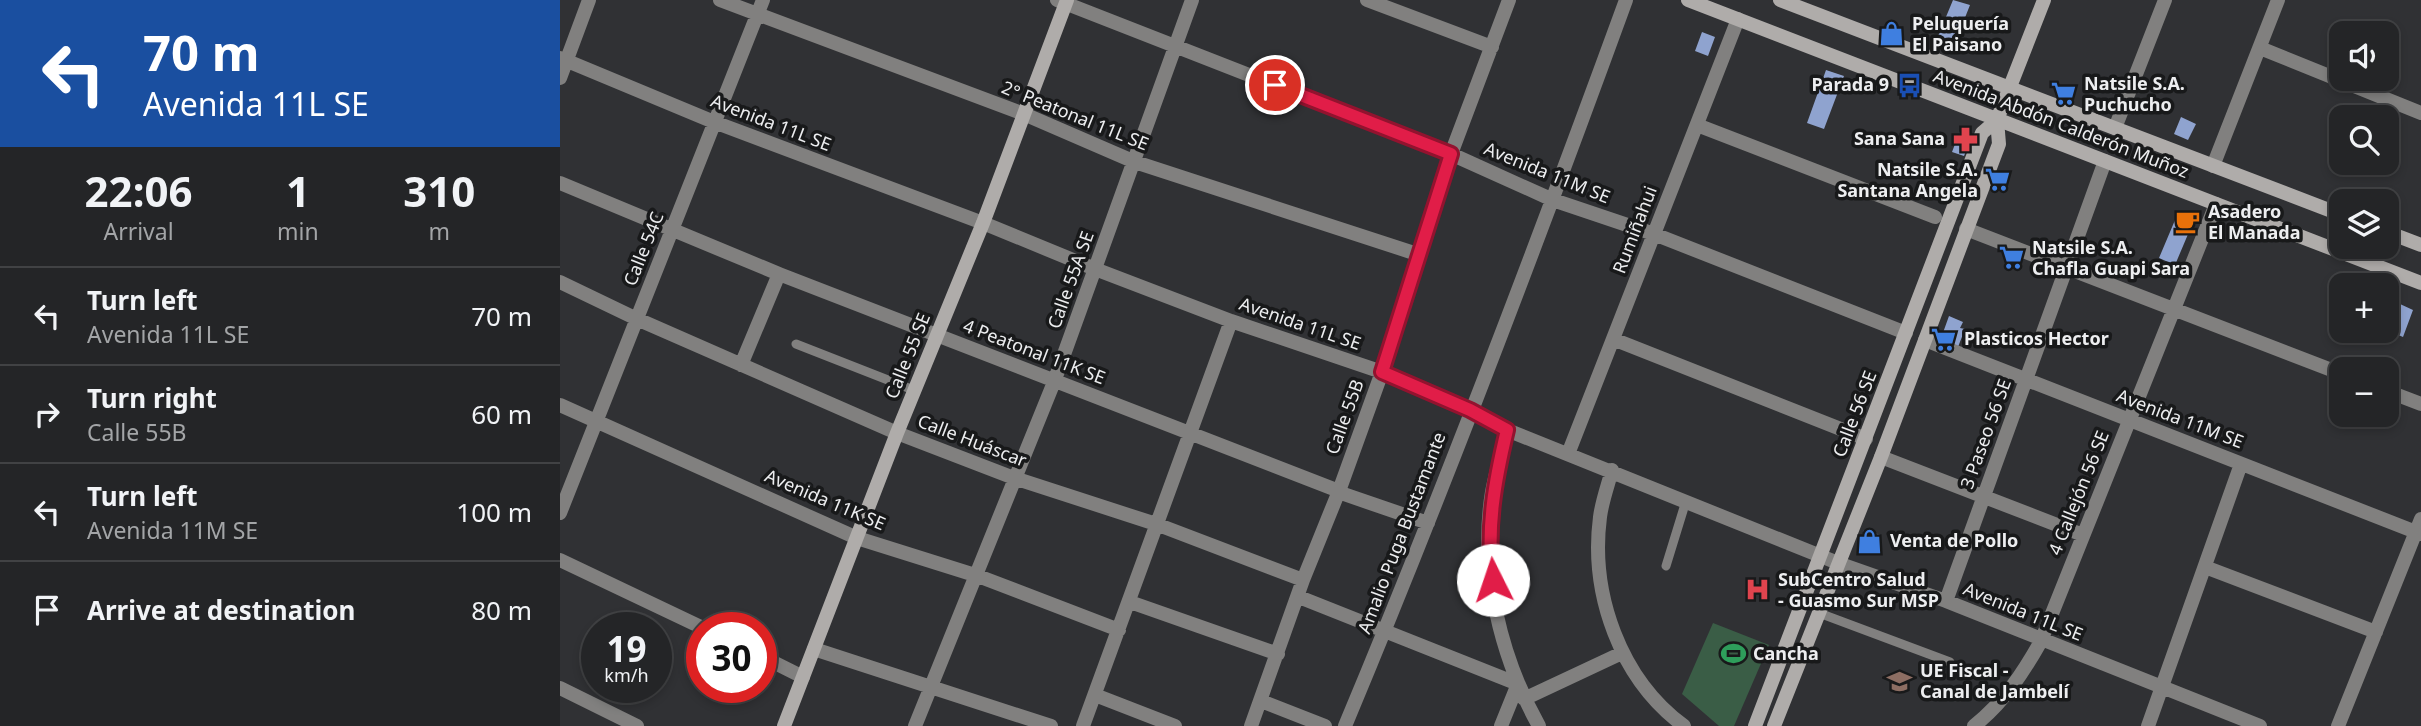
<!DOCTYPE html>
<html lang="en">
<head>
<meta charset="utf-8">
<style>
  body { margin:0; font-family:"Noto Sans",sans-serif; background:#303133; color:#f1f3f6; height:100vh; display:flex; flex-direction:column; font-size:26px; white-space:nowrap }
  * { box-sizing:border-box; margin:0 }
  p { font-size:23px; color:#a3a5a7 }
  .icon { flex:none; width:38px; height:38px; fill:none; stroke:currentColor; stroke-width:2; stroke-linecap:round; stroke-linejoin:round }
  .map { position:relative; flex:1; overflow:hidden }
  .drawer { display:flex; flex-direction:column; background:#242527; width:560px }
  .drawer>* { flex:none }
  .top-card { background:#1a4fa0; color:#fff; overflow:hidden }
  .fabs { position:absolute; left:1769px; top:21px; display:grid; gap:14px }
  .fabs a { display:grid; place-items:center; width:70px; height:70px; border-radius:14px; background:#242527; box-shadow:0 4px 10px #0003,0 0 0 2px #414244; font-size:35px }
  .speed { position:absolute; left:21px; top:612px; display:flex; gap:14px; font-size:35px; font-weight:700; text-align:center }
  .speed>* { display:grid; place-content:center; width:91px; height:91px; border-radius:50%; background:#242527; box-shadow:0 4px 10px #0003,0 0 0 2px #414244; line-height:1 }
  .speed small { font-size:18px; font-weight:400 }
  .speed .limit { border:10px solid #d22; background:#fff; color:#111 }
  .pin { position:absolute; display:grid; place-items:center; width:60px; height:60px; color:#fff; margin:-30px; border:4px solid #fff; border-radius:50%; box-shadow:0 2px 7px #0007 }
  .me { position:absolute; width:77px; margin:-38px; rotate:356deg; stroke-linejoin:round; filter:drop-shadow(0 0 5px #0008) }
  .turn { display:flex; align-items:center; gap:24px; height:147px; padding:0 28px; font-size:32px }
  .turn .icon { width:91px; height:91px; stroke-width:2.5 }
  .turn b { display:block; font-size:49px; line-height:60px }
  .eta { display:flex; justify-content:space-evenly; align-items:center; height:119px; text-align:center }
  .eta b { font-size:42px; font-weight:700; line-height:49px }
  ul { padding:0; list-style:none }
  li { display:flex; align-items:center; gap:21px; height:98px; padding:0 28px; border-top:2px solid #414244 }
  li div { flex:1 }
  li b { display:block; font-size:26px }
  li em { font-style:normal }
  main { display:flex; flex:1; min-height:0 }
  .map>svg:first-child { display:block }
  .green { fill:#3a5d46 }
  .building { fill:#8fa3cf }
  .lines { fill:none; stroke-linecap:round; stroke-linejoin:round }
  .lane { stroke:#81807f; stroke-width:9 }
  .street { stroke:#81807f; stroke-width:14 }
  .secondary { stroke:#afacaa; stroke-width:14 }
  .route-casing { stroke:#92132f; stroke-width:18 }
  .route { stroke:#e11d48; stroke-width:12 }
  .labels { text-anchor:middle; stroke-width:7; stroke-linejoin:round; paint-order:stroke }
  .poi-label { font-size:18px; font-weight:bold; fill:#edeef0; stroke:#18191a; text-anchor:start }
  .street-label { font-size:18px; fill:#edeef0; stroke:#18191a }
</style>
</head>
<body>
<main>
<section class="drawer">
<div class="top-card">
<div class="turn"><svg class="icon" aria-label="left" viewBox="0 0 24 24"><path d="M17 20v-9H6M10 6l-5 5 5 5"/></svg><div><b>70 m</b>Avenida 11L SE</div></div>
</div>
<div class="eta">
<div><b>22:06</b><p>Arrival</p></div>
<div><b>1</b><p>min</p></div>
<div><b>310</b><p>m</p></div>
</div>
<ul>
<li><svg class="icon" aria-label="left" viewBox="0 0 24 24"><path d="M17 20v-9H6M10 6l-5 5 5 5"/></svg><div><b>Turn left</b><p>Avenida 11L SE</p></div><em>70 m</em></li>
<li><svg class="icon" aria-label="right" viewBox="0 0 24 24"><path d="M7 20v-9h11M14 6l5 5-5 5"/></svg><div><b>Turn right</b><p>Calle 55B</p></div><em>60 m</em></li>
<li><svg class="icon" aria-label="left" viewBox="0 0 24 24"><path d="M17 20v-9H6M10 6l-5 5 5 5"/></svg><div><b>Turn left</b><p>Avenida 11M SE</p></div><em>100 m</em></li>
<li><svg class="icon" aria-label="arrive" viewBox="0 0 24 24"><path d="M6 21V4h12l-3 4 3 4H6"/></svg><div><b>Arrive at destination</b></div><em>80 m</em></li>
</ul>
</section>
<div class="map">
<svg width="1861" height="726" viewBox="0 0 1861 726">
  <rect width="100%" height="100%" fill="#303134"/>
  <path class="green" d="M1153,623L1209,645L1174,726H1159L1122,694Z"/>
  <path class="building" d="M1393,0L1410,5L1393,48L1376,41Z
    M1142,32L1155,37L1148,56L1135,51Z
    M1266,70L1284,76L1264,129L1247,123Z
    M1621,117L1636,124L1628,140L1614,134Z
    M1400,131L1412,136L1404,156L1392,152Z
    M1618,213L1634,220L1615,265L1599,258Z
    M1840,304L1853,310L1843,337L1829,331Z
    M1389,316L1403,322L1400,328L1405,329L1398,347L1380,341Z
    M1304,530L1321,535L1315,553L1298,548Z"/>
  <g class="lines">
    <path class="lane" d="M236,344L356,391
      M1106,566L1126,501
      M1259,613L1390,662"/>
    <path class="street" d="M160,0L464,114L575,162L860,255
      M497,0L891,154L993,200L1094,234L1346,333
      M807,0L932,47
      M1700,48L1861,113
      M0,58L154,122L423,223L535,269L671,321L822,372L910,410L947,430L1278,563L1386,601L1700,726
      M0,78L29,0
      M1137,125L1375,217
      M1555,128L1605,0
      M1653,166L1718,0
      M0,183L219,274L779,491
      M1406,229L1782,374
      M0,282L77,319L337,433L454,478L596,524L743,580
      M1053,339L1306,439
      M1365,340L1861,534
      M181,365L219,274
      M1827,391L1861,404
      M0,405L297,538L418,576L559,630
      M947,430C942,450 936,471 932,492C919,571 941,658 979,726
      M1008,454L1178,19
      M1321,457L1523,535
      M1052,470C1048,485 1042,501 1040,517C1030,594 1060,679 1124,726
      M778,492L868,523
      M0,513L203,0
      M0,560L143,628
      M1645,567L1816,632
      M739,597L958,684L941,726
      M1386,601L1545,161
      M570,602L718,654
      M254,649L491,726
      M201,656L243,677
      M0,688L77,726
      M535,695L615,726
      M964,699L1062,653
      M701,701L765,726
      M355,726L494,382L632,0
      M523,726L671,321
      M691,726L743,580L779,491L822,372L891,154L949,0
      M785,726C885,487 977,244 1066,0
      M1414,726C1444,702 1463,673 1481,641L1656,204
      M1588,726L1681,464
      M1778,726L1861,519"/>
    <path class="secondary" d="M1128,0L1861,283
      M1220,0L1782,215
      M1827,232L1861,245
      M224,726L337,433L423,223L507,0
      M1195,726L1422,133L1437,120L1484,0
      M1214,726L1321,457L1439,144L1437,120"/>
  </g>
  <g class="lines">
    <defs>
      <path id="route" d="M715,85L891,154L822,372L910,410L947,430C935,480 926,528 933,580"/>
    </defs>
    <use href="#route" class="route-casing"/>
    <use href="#route" class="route"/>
  </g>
  <defs>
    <symbol id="shop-bare" viewBox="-9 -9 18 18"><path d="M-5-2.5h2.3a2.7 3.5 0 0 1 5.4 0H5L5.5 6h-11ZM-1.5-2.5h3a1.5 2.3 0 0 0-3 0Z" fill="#3f7fe0" stroke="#18191a" stroke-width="2.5" paint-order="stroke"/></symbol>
    <symbol id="bus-bare" viewBox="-9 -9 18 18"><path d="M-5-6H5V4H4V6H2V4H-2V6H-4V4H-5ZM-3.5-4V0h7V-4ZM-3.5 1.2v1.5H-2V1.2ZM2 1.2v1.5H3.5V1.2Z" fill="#1a4fb4" stroke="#18191a" stroke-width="2.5" paint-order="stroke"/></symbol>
    <symbol id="supermarket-bare" viewBox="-9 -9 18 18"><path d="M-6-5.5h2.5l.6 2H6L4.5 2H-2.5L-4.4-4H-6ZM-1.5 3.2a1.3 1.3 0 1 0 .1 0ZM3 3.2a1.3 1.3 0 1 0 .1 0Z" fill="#3f7fe0" stroke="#18191a" stroke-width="2.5" paint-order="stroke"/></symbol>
    <symbol id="pharmacy-bare" viewBox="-9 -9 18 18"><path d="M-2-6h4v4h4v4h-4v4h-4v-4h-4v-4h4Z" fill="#e0444e" stroke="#18191a" stroke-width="2.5" paint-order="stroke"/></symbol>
    <symbol id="cafe-bare" viewBox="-9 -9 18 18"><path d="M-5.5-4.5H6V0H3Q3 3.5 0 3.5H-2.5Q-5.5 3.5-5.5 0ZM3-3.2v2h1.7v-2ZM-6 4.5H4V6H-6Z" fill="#e8710a" stroke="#18191a" stroke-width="2.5" paint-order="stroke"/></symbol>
    <symbol id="hospital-bare" viewBox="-9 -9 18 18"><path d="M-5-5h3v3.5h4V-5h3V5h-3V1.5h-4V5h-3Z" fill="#e0444e" stroke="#18191a" stroke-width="2.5" paint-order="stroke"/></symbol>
    <symbol id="stadium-bare" viewBox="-9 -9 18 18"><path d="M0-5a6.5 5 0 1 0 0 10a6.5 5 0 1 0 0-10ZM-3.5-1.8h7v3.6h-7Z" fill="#2e9e5b" stroke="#18191a" stroke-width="2.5" paint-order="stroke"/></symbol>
    <symbol id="school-bare" viewBox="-9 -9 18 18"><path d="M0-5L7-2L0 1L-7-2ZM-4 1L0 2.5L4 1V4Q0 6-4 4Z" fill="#8d6e63" stroke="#18191a" stroke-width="2.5" paint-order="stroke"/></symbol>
  </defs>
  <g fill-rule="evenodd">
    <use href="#shop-bare" x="1314" y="16" width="35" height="35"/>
    <use href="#bus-bare" x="1332" y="68" width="35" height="35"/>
    <use href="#supermarket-bare" x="1486" y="76" width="35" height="35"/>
    <use href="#pharmacy-bare" x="1388" y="122" width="35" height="35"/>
    <use href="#supermarket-bare" x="1420" y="162" width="35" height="35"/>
    <use href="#cafe-bare" x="1610" y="204" width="35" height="35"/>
    <use href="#supermarket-bare" x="1434" y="240" width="35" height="35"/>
    <use href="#supermarket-bare" x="1366" y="322" width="35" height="35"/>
    <use href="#shop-bare" x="1292" y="524" width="35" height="35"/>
    <use href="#hospital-bare" x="1180" y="572" width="35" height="35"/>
    <use href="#stadium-bare" x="1156" y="636" width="35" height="35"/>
    <use href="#school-bare" x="1322" y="664" width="35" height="35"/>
  </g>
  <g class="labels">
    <g class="poi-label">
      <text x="1352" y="30">Peluquería<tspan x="1352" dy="21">El Paisano</tspan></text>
      <text x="1524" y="90">Natsile S.A.<tspan x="1524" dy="21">Puchucho</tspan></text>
      <text x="1329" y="91" text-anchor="end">Parada 9</text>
      <text x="1385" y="145" text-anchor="end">Sana Sana</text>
      <text x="1418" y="176" text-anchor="end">Natsile S.A.<tspan x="1418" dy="21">Santana Angela</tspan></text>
      <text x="1648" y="218">Asadero<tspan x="1648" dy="21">El Manada</tspan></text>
      <text x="1472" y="254">Natsile S.A.<tspan x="1472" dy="21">Chafla Guapi Sara</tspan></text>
      <text x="1404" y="345">Plasticos Hector</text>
      <text x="1330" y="547">Venta de Pollo</text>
      <text x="1218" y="586">SubCentro Salud<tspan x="1218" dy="21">- Guasmo Sur MSP</tspan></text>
      <text x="1193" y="660">Cancha</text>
      <text x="1360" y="677">UE Fiscal -<tspan x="1360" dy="21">Canal de Jambelí</tspan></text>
    </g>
    <g class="street-label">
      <text transform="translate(515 116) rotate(22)" y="6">2° Peatonal 11L SE</text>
      <text transform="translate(211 123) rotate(21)" y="6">Avenida 11L SE</text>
      <text transform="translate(1501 124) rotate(21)" y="6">Avenida Abdón Calderón Muñoz</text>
      <text transform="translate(987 173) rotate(22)" y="6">Avenida 11M SE</text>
      <text transform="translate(1075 230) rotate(-69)" y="6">Rumiñahui</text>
      <text transform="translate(84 249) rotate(-68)" y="6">Calle 54C</text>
      <text transform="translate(511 280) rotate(-70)" y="6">Calle 55A SE</text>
      <text transform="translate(740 324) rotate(19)" y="6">Avenida 11L SE</text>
      <text transform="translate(474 352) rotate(21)" y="6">4 Peatonal 11K SE</text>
      <text transform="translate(348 356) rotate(-68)" y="6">Calle 55 SE</text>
      <text transform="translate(1295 414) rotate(-69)" y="6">Calle 56 SE</text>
      <text transform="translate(785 417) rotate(-70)" y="6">Calle 55B</text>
      <text transform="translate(1620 419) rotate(21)" y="6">Avenida 11M SE</text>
      <text transform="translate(1426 434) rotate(-70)" y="6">3 Paseo 56 SE</text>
      <text transform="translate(412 441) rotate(21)" y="6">Calle Huáscar</text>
      <text transform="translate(1519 493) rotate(-68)" y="6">4 Callejón 56 SE</text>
      <text transform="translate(265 500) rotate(23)" y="6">Avenida 11K SE</text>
      <text transform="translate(842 533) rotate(-69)" y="6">Amalio Puga Bustamante</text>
      <text transform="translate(1463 612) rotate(22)" y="6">Avenida 11L SE</text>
    </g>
  </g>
</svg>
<div class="fabs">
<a><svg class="icon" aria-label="sound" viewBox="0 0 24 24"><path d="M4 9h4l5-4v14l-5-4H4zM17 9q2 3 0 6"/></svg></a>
<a><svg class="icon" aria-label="search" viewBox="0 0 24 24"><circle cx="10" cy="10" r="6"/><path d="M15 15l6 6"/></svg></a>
<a><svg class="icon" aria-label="layers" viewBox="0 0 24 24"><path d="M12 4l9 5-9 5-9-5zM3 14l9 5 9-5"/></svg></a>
<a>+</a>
<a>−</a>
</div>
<div class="speed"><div>19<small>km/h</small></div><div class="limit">30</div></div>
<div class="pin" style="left:715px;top:85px;background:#d93025"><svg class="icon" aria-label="arrive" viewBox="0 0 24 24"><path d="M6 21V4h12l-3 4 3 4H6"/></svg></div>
<svg class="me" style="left:933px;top:580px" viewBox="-20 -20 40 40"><circle r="19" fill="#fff"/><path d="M0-13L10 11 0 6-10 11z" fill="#e11d48"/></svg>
</div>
</main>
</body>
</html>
